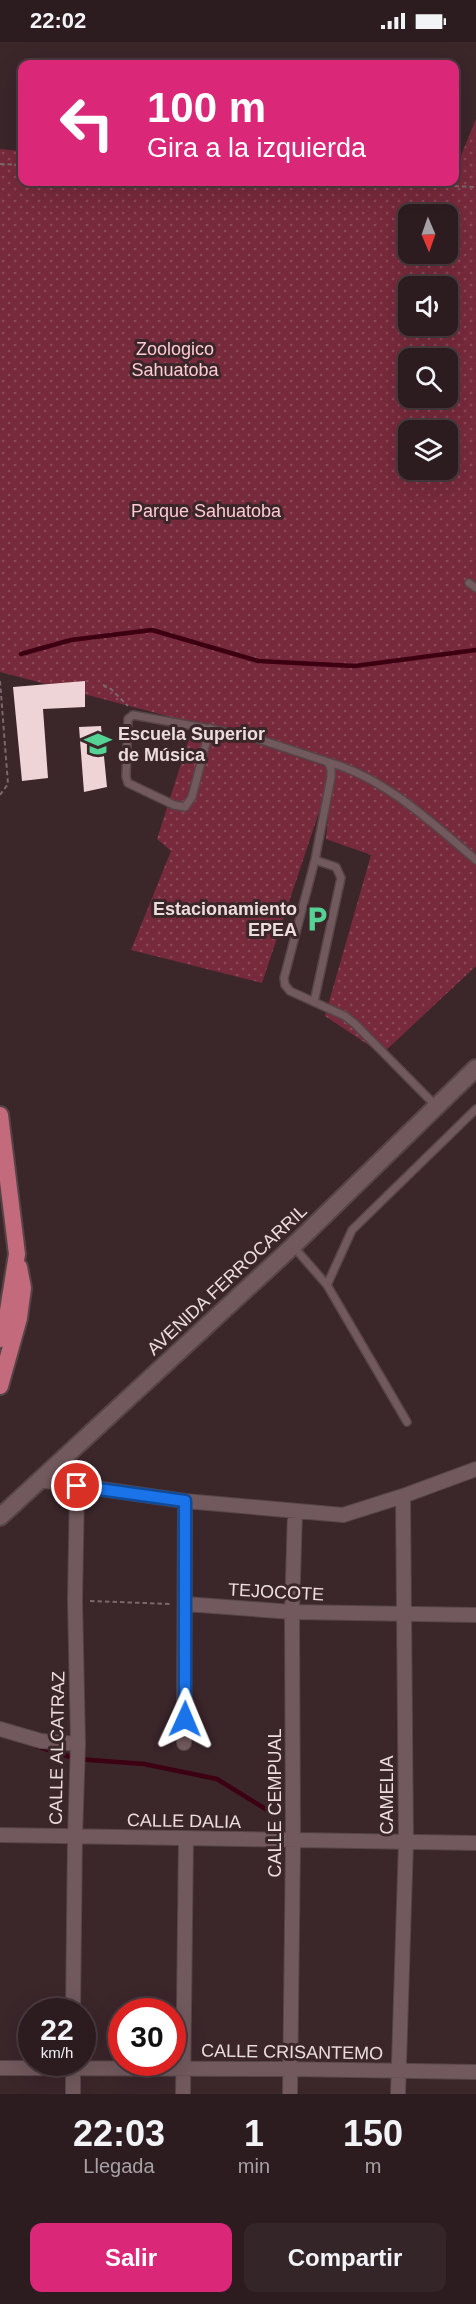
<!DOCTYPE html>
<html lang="es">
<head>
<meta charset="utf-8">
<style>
  body { margin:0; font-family:Arial,sans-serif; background:#342529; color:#f1f3f6; height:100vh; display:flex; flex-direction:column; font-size:22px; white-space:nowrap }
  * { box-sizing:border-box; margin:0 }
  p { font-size:20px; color:#a6a1a5 }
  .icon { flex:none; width:33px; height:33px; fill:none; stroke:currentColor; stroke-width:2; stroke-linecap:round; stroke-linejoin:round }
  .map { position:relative; height:2052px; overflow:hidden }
  .details { display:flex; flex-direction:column; background:#2c1c20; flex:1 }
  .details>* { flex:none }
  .top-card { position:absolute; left:18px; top:18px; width:441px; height:126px; border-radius:12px; box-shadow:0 6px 24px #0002,0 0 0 2px #483a3e; background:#db2777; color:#fff; overflow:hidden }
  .needle { width:39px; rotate:178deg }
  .tools { position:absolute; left:398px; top:162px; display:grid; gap:12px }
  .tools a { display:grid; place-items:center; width:60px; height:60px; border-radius:12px; background:#2c1c20; box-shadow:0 6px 24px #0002,0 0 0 2px #483a3e; font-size:30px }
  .speed { position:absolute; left:18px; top:1956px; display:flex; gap:12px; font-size:30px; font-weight:700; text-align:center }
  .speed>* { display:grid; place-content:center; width:78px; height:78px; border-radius:50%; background:#2c1c20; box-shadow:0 6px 24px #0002,0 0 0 2px #483a3e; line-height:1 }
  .speed small { font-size:15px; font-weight:400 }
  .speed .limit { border:9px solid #d22; background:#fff; color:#111 }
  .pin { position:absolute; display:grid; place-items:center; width:51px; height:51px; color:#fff; margin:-26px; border:3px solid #fff; border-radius:50%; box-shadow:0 2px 6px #0007 }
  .me { position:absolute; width:66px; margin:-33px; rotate:1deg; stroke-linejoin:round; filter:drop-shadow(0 0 4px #0008) }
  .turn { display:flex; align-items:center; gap:21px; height:126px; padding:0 30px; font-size:27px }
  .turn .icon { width:78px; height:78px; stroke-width:2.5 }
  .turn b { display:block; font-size:42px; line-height:51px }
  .eta { display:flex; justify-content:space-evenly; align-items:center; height:102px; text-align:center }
  .eta b { font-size:36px; font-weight:600; line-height:42px }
  .cta { display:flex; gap:12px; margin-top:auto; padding:12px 30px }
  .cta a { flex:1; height:69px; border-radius:12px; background:#db2777; color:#fff; font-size:24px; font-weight:600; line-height:69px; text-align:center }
  .cta a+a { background:#342529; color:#f1f3f6 }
  .status { display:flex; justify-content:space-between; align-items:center; height:42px; padding:0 30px; background:#2c1c20; direction:ltr }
  .status svg { height:16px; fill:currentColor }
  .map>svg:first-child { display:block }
  .park { fill:url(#park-dots); fill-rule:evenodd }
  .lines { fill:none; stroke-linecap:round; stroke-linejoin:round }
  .stream { stroke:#3d0013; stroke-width:4.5 }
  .building { fill:#efd4d7 }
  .service-casing { stroke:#564547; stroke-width:10 }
  .minor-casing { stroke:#564547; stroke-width:16 }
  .tertiary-casing { stroke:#564547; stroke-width:20 }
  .primary-casing { stroke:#564547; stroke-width:20 }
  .path { stroke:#7b686b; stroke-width:2; stroke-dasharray:4.5 3; stroke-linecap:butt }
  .service { stroke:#71595d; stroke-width:7 }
  .minor { stroke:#71595d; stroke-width:14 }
  .tertiary { stroke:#71595d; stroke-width:16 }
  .primary { stroke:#c36a7c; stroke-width:16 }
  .route-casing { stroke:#114b97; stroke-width:15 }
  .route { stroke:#1a73e8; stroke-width:10 }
  .labels { text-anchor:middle; stroke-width:6; stroke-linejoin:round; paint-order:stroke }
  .park-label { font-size:18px; fill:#ffcad2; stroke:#3b262a }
  .poi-label { font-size:18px; font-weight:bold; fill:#ebddde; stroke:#3b262a; text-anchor:start }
  .street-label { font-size:18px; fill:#ebddde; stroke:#3b262a }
</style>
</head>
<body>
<div class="status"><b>22:02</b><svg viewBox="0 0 49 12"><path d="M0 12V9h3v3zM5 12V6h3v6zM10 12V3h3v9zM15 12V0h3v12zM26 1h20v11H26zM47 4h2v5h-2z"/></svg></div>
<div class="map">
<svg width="476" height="2052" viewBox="0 0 476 2052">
  <defs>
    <pattern id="park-dots" width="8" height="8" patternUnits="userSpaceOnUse" patternTransform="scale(1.5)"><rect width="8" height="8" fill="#772a3c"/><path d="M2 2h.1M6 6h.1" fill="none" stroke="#8a4858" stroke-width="1.8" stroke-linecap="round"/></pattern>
  </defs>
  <rect width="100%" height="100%" fill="#3b262a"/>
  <path class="park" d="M476,77V924L382,1012L325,974L371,813L326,797L333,728L262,941L131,908L171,809L157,797L194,681L0,630V107L22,109V140H454L455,128ZM408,172H447V212H408ZM408,244H447V284H408ZM408,316H447V356H408ZM408,388H447V428H408ZM214,687L334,718L333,726V727Z"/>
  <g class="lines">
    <path class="stream" d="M21,612L71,598L152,588L258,619L355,624L476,608
      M36,1704L77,1717L144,1722L217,1737L272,1771"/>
  </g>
  <path class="building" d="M85,639V665L43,667L48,736L22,739L13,645Z
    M101,684L107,745L84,750L79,685Z"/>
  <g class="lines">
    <defs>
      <path id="service" d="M469,541L476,546
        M210,686L192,755L185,765L174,763L128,741L126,735L128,677L133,673L249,694L328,720L331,727V735L315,818L284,936L285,943L290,949L345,974L355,982L436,1064
        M328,720C385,736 432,781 476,818
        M314,960L341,836L336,825L315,818
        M293,1204L327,1243L407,1380
        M327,1243L352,1188L476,1067"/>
      <path id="minor" d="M39,1438L185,1459L343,1473L403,1454L476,1427
        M186,1562L292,1570L476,1573
        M0,1687L41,1699L78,1702
        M184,1701L185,1459
        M0,1793L476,1801
        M73,1970L75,1795L78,1702L75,1558L77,1444
        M0,2026L290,2027L476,2030
        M73,2052V2020
        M183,2052L186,1796
        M290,2052L293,1799L292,1570L295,1470
        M398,2052L406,1800L403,1454"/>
      <path id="tertiary" d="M0,1475L293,1204L476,1026"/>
      <path id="primary" d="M0,1073L17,1212L7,1275L0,1297
        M0,1344L19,1276L23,1246L19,1225"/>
    </defs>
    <use href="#service" class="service-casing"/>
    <use href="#minor" class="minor-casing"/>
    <use href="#tertiary" class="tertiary-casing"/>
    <use href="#primary" class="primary-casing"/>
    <path class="path" d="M0,122L22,123
      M357,140L476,145
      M0,639L8,742L0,753
      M103,643L111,647L128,664
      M90,1559L171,1562"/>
    <use href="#service" class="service"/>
    <use href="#minor" class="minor"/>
    <use href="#tertiary" class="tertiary"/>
    <use href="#primary" class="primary"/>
  </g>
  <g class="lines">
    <defs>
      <path id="route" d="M77,1444L185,1459V1677"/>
    </defs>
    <use href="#route" class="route-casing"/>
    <use href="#route" class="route"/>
  </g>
  <defs>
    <symbol id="university-bare" viewBox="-9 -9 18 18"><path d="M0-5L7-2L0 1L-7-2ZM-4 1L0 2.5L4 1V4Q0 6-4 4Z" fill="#54d395" stroke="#3b262a" stroke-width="2.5" paint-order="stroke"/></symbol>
    <symbol id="parking-bare" viewBox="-9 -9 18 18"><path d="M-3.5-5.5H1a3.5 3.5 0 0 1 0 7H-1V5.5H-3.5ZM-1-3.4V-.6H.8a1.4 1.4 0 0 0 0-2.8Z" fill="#54d395" stroke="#3b262a" stroke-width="2.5" paint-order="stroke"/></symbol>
  </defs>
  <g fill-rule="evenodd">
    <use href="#university-bare" x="79" y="683" width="38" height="38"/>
    <use href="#parking-bare" x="298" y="858" width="38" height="38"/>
  </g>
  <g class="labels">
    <g class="park-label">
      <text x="175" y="313">Zoologico<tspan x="175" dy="21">Sahuatoba</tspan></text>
      <text x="206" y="475">Parque Sahuatoba</text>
    </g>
    <g class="poi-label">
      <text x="118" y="698">Escuela Superior<tspan x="118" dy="21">de Música</tspan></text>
      <text x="297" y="873" text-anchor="end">Estacionamiento<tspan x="297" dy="21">EPEA</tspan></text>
    </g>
    <g class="street-label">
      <text transform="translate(227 1238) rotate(-43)" y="6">AVENIDA FERROCARRIL</text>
      <text transform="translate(276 1550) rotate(3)" y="6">TEJOCOTE</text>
      <text transform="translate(57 1706) rotate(-89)" y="6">CALLE ALCATRAZ</text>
      <text transform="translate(387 1753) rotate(-90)" y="6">CAMELIA</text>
      <text transform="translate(275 1761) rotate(-90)" y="6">CALLE CEMPUAL</text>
      <text transform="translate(184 1779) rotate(1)" y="6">CALLE DALIA</text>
      <text transform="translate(292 2010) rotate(1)" y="6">CALLE CRISANTEMO</text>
    </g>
  </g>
</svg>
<div class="tools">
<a><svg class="needle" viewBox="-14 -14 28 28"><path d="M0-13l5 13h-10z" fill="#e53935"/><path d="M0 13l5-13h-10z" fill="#a6a1a5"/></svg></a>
<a><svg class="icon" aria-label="sound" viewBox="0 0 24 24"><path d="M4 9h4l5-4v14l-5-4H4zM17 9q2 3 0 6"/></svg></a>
<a><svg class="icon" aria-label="search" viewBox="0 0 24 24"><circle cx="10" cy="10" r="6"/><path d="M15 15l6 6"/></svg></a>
<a><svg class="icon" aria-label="layers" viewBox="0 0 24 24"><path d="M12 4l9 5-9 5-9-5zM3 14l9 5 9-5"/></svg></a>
</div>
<div class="speed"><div>22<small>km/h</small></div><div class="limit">30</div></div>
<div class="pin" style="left:77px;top:1444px;background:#d93025"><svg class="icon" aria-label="arrive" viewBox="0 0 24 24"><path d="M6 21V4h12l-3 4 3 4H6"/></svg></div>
<svg class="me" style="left:185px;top:1677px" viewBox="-20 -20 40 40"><path d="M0-17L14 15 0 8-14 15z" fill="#1a73e8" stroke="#fff" stroke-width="4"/></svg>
<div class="top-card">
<div class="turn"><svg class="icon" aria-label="left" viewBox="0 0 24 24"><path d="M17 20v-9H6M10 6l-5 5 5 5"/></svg><div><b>100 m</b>Gira a la izquierda</div></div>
</div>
</div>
<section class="details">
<div class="eta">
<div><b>22:03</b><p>Llegada</p></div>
<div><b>1</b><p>min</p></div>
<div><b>150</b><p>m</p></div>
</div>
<div class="cta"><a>Salir</a><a>Compartir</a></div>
</section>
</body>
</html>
